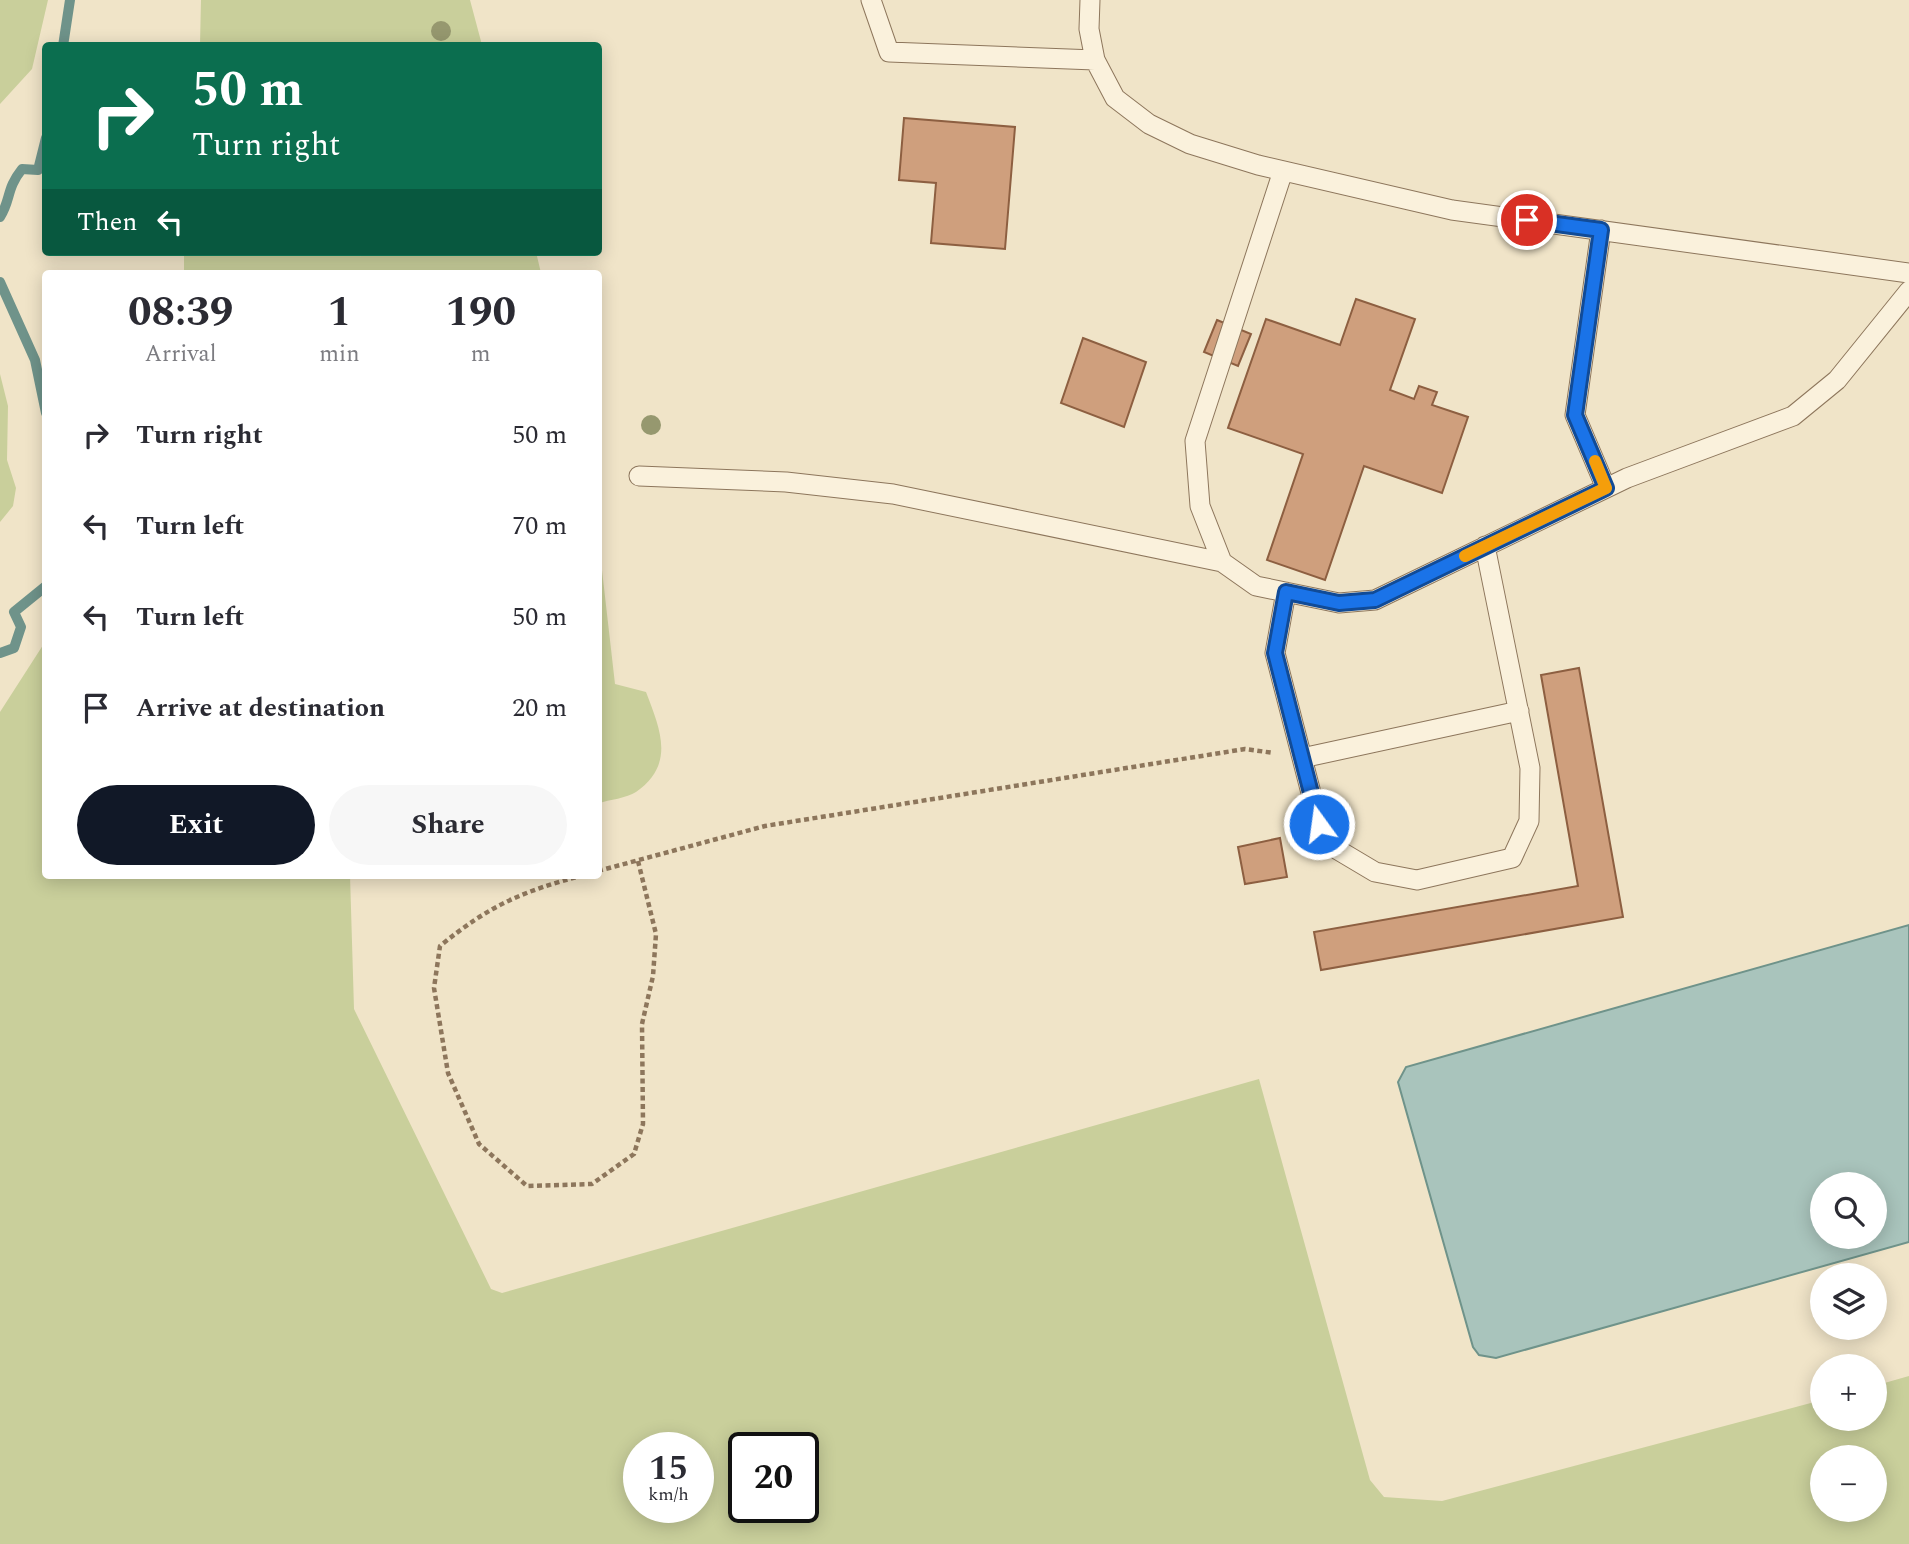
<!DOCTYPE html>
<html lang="en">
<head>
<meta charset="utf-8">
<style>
  body { margin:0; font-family:Spectral,serif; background:#f7f7f7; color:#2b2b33; height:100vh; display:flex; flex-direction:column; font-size:26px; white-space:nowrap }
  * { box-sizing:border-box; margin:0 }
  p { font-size:23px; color:#7c7c81 }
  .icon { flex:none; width:38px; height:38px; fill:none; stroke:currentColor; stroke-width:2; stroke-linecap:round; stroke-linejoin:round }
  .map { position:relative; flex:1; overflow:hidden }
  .drawer { position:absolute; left:42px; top:270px; width:560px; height:609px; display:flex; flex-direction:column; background:#fff; border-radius:7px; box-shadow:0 4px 18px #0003 }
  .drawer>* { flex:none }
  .top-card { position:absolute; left:42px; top:42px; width:560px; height:214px; border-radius:7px; box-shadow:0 4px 18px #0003; background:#0b6e4f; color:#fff; overflow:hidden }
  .buttons { position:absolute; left:1810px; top:1172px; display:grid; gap:14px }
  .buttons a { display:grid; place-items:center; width:77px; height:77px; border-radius:50%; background:#fff; box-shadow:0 4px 18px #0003; font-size:35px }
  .speed { position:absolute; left:623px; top:1432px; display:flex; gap:14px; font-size:35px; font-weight:700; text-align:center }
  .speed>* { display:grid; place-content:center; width:91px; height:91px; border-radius:50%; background:#fff; box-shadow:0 4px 18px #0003; line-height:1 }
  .speed small { font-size:18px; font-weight:400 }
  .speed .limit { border:4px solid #111; border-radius:10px; background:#fff; color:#111 }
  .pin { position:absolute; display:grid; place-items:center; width:60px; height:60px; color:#fff; margin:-30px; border:4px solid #fff; border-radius:50%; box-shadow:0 2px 7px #0007 }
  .me { position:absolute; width:77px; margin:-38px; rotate:346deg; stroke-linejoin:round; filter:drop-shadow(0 0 5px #0008) }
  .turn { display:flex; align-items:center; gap:24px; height:147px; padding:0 35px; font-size:32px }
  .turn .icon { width:91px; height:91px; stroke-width:2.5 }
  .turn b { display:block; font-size:49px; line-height:60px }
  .then { display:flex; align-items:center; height:66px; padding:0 35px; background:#0003; gap:14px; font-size:26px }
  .eta { display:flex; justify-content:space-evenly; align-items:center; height:119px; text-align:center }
  .eta b { font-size:42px; font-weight:700; line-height:49px }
  .primary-button { display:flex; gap:14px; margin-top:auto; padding:14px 35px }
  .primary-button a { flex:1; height:80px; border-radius:42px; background:#111827; color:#fff; font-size:28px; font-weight:700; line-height:80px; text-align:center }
  .primary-button a+a { background:#f7f7f7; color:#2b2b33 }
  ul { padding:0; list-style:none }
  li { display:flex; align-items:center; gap:21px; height:91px; padding:0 35px }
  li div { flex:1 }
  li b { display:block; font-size:26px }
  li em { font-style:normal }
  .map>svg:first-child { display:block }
  .green { fill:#c9cf9b; fill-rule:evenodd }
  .water { fill:#a9c4bc; stroke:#6f938a; stroke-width:2; fill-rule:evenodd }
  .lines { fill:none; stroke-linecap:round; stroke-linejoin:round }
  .stream { stroke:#6f938a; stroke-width:10 }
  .building { fill:#cf9f7d; stroke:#8d5f41; stroke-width:2 }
  .service-casing { stroke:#8d765c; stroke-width:21 }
  .path { stroke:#8d765c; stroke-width:4.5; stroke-dasharray:5 3.5; stroke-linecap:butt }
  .service { stroke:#faf1dc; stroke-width:19 }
  .tree { fill:#96986f }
  .route-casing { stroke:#114b97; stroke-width:18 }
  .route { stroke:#1a73e8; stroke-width:12 }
  .slow { stroke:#f59e0b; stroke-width:12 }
</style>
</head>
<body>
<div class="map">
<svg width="1909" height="1544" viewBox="0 0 1909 1544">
  <rect width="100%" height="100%" fill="#f0e4c8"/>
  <path class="green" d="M0,0H48L32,69L0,104Z
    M201,0H470L482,45H200Z
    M184,252H360V257L361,252H536L541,273H184Z
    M0,374L8,406L7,460L16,488L13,506L0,522Z
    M599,544L615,684L646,692C660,729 676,764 636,792C627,798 609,800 599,803Z
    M45,642L46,875H350L354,1009L491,1289L502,1293L1259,1079L1370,1480L1384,1497L1442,1501L1822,1400V1419H1874V1386L1909,1376V1544H0V712ZM639,1447H698V1507H639ZM803,1447V1507H744V1447ZM1822,1458H1874V1510H1822Z"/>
  <path class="water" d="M1909,925V1242L1496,1358L1479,1355L1473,1347L1398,1082L1406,1067ZM1822,1185H1874V1237H1822Z"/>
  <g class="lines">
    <path class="stream" d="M63,46L70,0
      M0,217C11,200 6,189 22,169L38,170L46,138
      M0,282L35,360L46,413
      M0,653L14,648L21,627L14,612L46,586"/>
  </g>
  <path class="building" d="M904,118L1015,127L1005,249L931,243L936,183L899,180Z
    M1356,299L1415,319L1390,390L1414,399L1419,386L1437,392L1432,405L1468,417L1442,493L1364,466L1325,580L1267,560L1303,454L1228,428L1266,319L1340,345Z
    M1217,320L1251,334L1238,366L1204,352Z
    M1083,338L1146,362L1124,427L1061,403Z
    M1579,668L1623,917L1321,970L1314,932L1578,886L1541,675Z
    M1280,838L1287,877L1245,884L1238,847Z"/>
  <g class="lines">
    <defs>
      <path id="service" d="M871,0L889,52L1095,60
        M1090,0L1089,29L1095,60L1115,98L1149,124L1190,144L1258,165L1452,210L1909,273
        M1283,171L1195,441L1200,506L1222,562L1256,586L1339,603L1375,600L1627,478L1793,416L1837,380L1909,291
        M1601,230L1575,415L1606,488
        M639,476L786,482L893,494L1222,562
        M1286,592L1275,653L1319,824L1338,850L1375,872L1417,880L1512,858L1529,821L1530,768L1485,546
        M1302,758L1519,711"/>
    </defs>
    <use href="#service" class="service-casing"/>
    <path class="path" d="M598,871L765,826L1245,749L1274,753
      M584,875C523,891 490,905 440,946L434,988L448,1073L479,1144L527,1186L592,1184L634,1154L643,1124L642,1024L653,976L656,934L638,861"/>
    <use href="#service" class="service"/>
  </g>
  <g class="tree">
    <circle cx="441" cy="31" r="10"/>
    <circle cx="651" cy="425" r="10"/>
  </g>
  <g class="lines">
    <defs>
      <path id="route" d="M1319,824L1275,653L1286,592L1339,603L1375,600L1606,488L1575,415L1601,230L1527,220"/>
    </defs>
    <use href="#route" class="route-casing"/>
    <use href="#route" class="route"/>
    <path class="slow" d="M1465,556L1606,488L1595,461"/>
  </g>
</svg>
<div class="buttons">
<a><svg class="icon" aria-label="search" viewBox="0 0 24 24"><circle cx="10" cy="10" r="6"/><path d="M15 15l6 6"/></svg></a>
<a><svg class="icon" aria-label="layers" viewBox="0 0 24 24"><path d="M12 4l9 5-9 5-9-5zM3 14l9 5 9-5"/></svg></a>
<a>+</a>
<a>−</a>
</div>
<div class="speed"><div>15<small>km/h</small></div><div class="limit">20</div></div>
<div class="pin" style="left:1527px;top:220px;background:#d93025"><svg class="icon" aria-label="arrive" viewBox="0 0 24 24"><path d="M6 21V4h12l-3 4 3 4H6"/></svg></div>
<svg class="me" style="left:1319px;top:824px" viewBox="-20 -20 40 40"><circle r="17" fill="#1a73e8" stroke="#fff" stroke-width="3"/><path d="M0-11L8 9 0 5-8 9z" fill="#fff"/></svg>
<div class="top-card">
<div class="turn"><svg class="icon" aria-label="right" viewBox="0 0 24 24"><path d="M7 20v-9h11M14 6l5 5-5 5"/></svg><div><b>50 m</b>Turn right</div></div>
<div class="then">Then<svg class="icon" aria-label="left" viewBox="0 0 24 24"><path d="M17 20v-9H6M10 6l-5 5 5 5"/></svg></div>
</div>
<section class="drawer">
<div class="eta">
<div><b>08:39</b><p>Arrival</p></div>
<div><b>1</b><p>min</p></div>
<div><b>190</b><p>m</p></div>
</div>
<ul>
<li><svg class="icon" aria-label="right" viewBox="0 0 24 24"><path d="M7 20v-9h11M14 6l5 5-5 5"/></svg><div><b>Turn right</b></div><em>50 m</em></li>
<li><svg class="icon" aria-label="left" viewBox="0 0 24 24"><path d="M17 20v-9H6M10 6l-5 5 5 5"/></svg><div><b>Turn left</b></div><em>70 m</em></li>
<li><svg class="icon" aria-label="left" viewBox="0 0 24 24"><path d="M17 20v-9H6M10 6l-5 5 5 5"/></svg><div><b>Turn left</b></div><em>50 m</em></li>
<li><svg class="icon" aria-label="arrive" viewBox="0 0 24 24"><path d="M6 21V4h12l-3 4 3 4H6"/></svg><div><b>Arrive at destination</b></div><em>20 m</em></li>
</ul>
<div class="primary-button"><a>Exit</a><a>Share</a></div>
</section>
</div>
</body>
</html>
